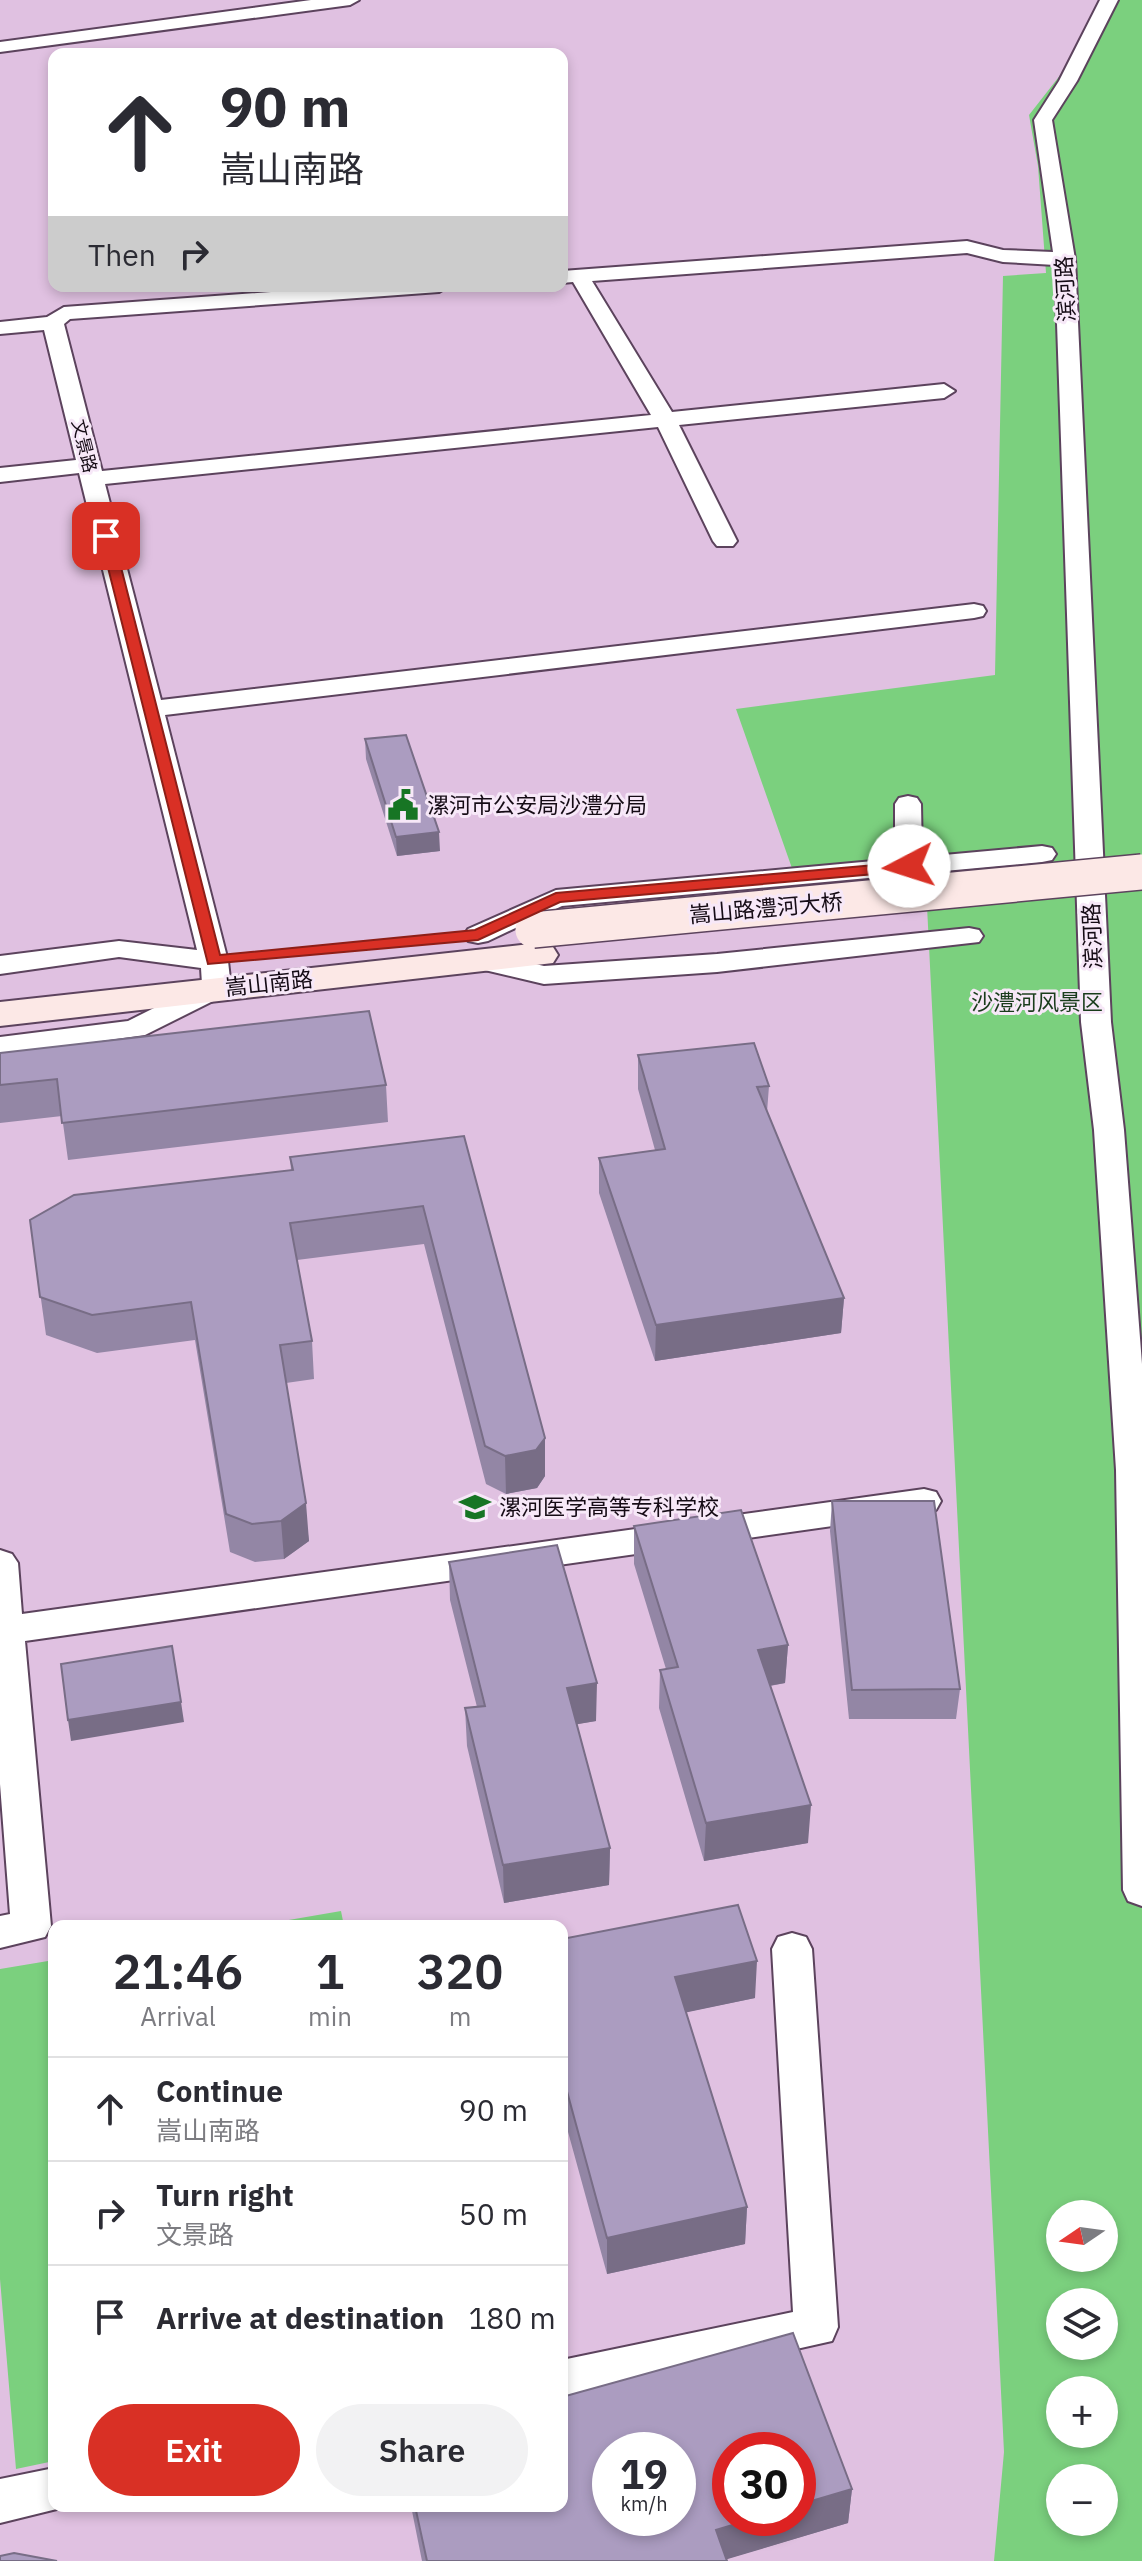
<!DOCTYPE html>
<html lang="en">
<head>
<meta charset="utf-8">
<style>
  body { margin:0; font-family:"IBM Plex Sans","Noto Sans SC",sans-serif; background:#f2f2f3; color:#2b2b33; height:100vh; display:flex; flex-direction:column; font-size:30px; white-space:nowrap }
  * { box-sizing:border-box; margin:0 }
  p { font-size:26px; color:#7c7c81 }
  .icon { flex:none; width:44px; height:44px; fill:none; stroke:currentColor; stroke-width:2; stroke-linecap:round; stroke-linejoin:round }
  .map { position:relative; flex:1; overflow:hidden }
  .panel { position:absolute; left:48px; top:1920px; width:520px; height:592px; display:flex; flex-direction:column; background:#fff; border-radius:16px; box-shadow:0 4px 12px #0003 }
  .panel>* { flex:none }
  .hud { position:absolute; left:48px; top:48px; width:520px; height:244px; border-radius:16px; box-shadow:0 4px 12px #0003; background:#fff; color:#2b2b33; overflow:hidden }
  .needle { width:52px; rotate:257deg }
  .tools { position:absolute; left:1046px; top:2200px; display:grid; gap:16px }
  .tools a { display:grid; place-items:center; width:72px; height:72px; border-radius:50%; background:#fff; box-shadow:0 4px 12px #0003; font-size:40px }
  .speed { position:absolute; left:592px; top:2432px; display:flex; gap:16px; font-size:40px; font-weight:700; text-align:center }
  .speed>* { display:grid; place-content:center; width:104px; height:104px; border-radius:50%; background:#fff; box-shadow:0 4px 12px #0003; line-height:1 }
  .speed small { font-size:20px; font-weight:400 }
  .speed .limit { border:12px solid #d22; background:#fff; color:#111 }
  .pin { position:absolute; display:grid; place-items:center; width:68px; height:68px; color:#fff; margin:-34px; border-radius:16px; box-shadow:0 4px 12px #0006 }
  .me { position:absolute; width:88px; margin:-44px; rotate:265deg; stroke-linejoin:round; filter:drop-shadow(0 0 6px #0008) }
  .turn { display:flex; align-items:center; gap:28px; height:168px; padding:0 40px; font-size:36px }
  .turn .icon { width:104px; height:104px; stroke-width:2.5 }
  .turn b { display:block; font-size:56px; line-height:68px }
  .then { display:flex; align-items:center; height:76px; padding:0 40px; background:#0003; gap:16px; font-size:30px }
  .eta { display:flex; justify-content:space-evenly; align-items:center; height:136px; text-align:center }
  .eta b { font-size:48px; font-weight:600; line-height:56px }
  .button { display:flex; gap:16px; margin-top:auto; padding:16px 40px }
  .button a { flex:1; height:92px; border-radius:48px; background:#d93025; color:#fff; font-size:32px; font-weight:600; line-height:92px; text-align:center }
  .button a+a { background:#f2f2f3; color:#2b2b33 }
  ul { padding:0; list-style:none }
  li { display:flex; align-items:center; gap:24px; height:104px; padding:0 40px; border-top:2px solid #e1e1e2 }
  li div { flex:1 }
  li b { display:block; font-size:30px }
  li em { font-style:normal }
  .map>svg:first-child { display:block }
  .green { fill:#7bd07e; fill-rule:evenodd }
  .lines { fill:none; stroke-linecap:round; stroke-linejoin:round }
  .minor-casing { stroke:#5c435d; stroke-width:4 }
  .secondary-casing { stroke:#5c435d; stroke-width:4 }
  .minor { fill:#fff; fill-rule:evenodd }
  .secondary { fill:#fce8e6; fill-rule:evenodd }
  .secondary-bridge-casing { stroke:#5c435d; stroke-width:38; stroke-linecap:butt }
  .secondary-bridge { stroke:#fce8e6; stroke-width:35 }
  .wall { fill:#9386a5 }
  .shaded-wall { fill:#786d86 }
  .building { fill:#ab9cc0; stroke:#786d86; stroke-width:2; fill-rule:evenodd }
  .route { fill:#d93025; stroke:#8d1f18; stroke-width:2 }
  .labels { text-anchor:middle; stroke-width:6; stroke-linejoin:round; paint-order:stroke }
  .far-street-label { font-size:18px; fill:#150b15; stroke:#f7e8f8 }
  .street-label { font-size:22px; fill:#150b15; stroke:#f7e8f8 }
  .poi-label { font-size:22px; fill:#150b15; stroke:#f7e8f8; text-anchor:start }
  .park-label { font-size:22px; fill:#193c1b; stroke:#f7e8f8 }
</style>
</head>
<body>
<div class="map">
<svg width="1142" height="2561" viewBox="0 0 1142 2561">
  <rect width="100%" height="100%" fill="#e0c1e1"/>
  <path class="green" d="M1119,0H1142V2561H994L1004,2452L927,906L800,891L736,709L995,675L1003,276L1046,273L1038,166L1029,115ZM1060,2214H1104V2258H1060ZM1060,2302H1104V2346H1060ZM1060,2390H1104V2434H1060ZM1060,2478H1104V2522H1060Z
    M341,1911L344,1926H254Z
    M54,1960V2461L16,2469L0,2279V1969Z"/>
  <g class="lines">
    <defs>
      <path id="minor" d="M311,0H359L350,5L0,52V42Z
        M1100,0H1118L1077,81L1052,120L1075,259L1111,1022L1124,1130L1142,1364V1906L1128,1901L1123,1890L1116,1470L1094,1130L1081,1022L1055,265L1003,262L967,253L592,281L672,412L944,384L955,391L944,398L679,425L737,541L733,546H717L713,541L658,427L105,484L161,700L974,604L983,606L986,611L983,616L974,618L165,715L228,961L231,988L227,994L145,1035L0,1055V1037L128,1021L202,984L201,968L119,957L0,974V956L119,941L197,950L79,473L0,482V468L76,460L44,330L0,334V322L47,317L64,307L353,286H449L439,292L70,319L64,324L102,471L651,415L573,282L562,283V271L967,241L1003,250L1053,252L1034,120L1059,81Z
        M908,796L917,798L921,804L922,857L1042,846L1052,848L1056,854L1052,860L1042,862L562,906L488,941L478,943L468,941L464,935L468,929L556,890L895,859V804L899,798Z
        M969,928L979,930L983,936L979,942L717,972L544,984L472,967L468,961L472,955L482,952L544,966L717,954Z
        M924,1489L936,1492L941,1501L936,1510L924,1513L25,1641L51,1926L45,1937L0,1948V1916L10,1914L0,1784V1550L12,1554L18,1563L22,1614Z
        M792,1933L806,1937L812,1949L838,2327L832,2341L562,2402V2360L793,2312L772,1949L778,1937Z
        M54,2468V2506H69L0,2523V2479Z"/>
      <path id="secondary" d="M539,943L553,947L558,955L553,963L0,1026V1002Z"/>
    </defs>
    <use href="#minor" class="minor-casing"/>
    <use href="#secondary" class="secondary-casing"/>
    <use href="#minor" class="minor"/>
    <use href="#secondary" class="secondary"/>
    <defs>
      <path id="secondary-bridge" d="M533,930L1142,872"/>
    </defs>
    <use href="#secondary-bridge" class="secondary-bridge-casing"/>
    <use href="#secondary-bridge" class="secondary-bridge"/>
  </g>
  <path class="wall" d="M365,739L440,851L397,856L366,759Z
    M0,1053L386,1085L388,1122L68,1160L62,1116L0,1123Z
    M638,1055L769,1086L767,1112L844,1298L841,1333L655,1361L599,1193V1158L655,1150L638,1089Z
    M464,1136L545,1438V1476L537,1488L506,1494L486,1484L424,1244L297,1260L312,1341L314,1379L286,1383L309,1541L284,1559L255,1562L230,1552L195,1340L97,1353L46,1335L30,1220L291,1170L290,1157Z
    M832,1501L960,1689L956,1719H849L830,1531Z
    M634,1526L788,1645L785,1683L770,1686L808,1843L704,1861L659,1708L660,1670L666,1669L634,1564Z
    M449,1562L596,1721L577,1724L610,1848L609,1885L504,1903L467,1746L465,1708L477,1707L450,1600Z
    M562,1939L755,1998L686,2012L747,2207L745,2244L607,2274L562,2110Z
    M852,2489L848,2523L726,2559L727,2561H422L411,2506H562Z"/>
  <path class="shaded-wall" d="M439,832L440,851L397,856L396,837Z
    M844,1298L841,1333L655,1361L656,1325Z
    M545,1438V1476L537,1488L506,1494L505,1456Z
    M306,1503L309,1541L284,1559L281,1521Z
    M788,1645L785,1683L756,1688L758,1650Z
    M597,1683L596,1721L567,1726V1688Z
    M181,1702L184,1722L71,1741L68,1720Z
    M811,1805L808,1843L704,1861L706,1823Z
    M610,1848L609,1885L504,1903L503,1865Z
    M757,1961L755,1998L674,2015L675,1977Z
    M747,2207L745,2244L607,2274V2238Z
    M852,2489L848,2523L721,2561L716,2530L756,2518H798V2505Z"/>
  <path class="building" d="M406,735L439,832L396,837L365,739Z
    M369,1011L386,1085L62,1123L57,1079L0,1085V1053Z
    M754,1043L769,1086L757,1087L844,1298L656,1325L599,1158L665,1149L638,1055Z
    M464,1136L545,1438L536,1450L505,1456L485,1446L423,1206L290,1223L312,1341L280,1345L306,1503L281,1521L252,1524L226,1514L191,1302L92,1315L40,1297L30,1220L74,1195L293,1170L290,1157Z
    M832,1501H934L960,1689L852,1690Z
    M741,1510L788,1645L758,1650L811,1805L706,1823L660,1670L678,1667L634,1526Z
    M557,1545L597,1683L567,1688L610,1848L503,1865L465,1708L485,1706L449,1562Z
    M172,1646L181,1702L68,1720L61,1664Z
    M738,1905L757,1961L675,1977L747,2207L607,2238L562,2073V1939Z
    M793,2333L852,2489L798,2505V2450H730V2518H756L716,2530L727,2561H427L415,2506H562V2397ZM610,2450H678V2518H610Z
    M14,2553L57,2561H0V2556Z"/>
  <path class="route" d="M106,532L113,536L220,955L475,930L556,893L909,862L917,866L909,871L560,902L478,940L208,964L100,536Z"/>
  <defs>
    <symbol id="civic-bare" viewBox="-9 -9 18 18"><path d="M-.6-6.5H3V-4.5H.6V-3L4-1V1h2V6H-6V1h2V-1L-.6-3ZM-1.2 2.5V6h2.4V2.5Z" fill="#177524" stroke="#f7e8f8" stroke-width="2.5" paint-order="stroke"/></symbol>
    <symbol id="university-bare" viewBox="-9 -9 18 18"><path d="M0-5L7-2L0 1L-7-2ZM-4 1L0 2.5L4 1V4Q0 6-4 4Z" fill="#177524" stroke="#f7e8f8" stroke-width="2.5" paint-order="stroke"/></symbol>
  </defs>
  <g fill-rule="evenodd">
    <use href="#civic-bare" x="381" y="783" width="44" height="44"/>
    <use href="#university-bare" x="453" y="1485" width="44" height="44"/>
  </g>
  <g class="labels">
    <g class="far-street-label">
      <text transform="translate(84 446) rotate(76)" y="6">文景路</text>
    </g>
    <g class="street-label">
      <text transform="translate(1065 289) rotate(-93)" y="8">滨河路</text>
      <text transform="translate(766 908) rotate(-5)" y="8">嵩山路澧河大桥</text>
      <text transform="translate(1092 936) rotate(-92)" y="8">滨河路</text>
      <text transform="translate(269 983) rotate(-6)" y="8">嵩山南路</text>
    </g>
    <g class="poi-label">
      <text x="427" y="813">漯河市公安局沙澧分局</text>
      <text x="499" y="1515">漯河医学高等专科学校</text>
    </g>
    <g class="park-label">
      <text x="1037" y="1010">沙澧河风景区</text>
    </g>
  </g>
</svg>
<div class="tools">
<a><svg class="needle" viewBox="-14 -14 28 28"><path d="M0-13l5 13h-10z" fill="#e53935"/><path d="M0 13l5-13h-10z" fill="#7c7c81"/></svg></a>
<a><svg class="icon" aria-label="layers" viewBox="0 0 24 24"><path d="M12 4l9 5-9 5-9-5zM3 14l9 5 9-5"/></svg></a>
<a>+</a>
<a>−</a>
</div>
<div class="speed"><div>19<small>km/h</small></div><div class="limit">30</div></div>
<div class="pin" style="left:106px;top:536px;background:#d93025"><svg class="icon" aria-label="arrive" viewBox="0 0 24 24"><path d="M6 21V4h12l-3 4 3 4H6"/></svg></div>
<svg class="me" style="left:909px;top:866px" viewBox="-20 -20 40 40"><circle r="19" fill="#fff"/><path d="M0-13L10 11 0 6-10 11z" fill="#d93025"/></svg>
<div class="hud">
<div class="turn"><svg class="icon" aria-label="ahead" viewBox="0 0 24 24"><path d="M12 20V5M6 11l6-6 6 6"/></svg><div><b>90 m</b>嵩山南路</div></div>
<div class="then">Then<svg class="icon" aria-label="right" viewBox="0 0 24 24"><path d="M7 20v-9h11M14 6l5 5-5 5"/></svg></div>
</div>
<section class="panel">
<div class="eta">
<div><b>21:46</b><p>Arrival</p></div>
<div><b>1</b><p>min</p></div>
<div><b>320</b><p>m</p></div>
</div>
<ul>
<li><svg class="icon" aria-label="ahead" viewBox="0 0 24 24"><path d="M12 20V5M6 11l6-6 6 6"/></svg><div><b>Continue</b><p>嵩山南路</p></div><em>90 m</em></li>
<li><svg class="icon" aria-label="right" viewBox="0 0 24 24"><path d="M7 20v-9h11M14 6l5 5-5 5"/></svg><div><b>Turn right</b><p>文景路</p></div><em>50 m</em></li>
<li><svg class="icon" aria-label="arrive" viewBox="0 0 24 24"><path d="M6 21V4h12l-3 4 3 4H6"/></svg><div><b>Arrive at destination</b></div><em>180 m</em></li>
</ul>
<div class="button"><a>Exit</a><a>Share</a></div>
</section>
</div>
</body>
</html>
